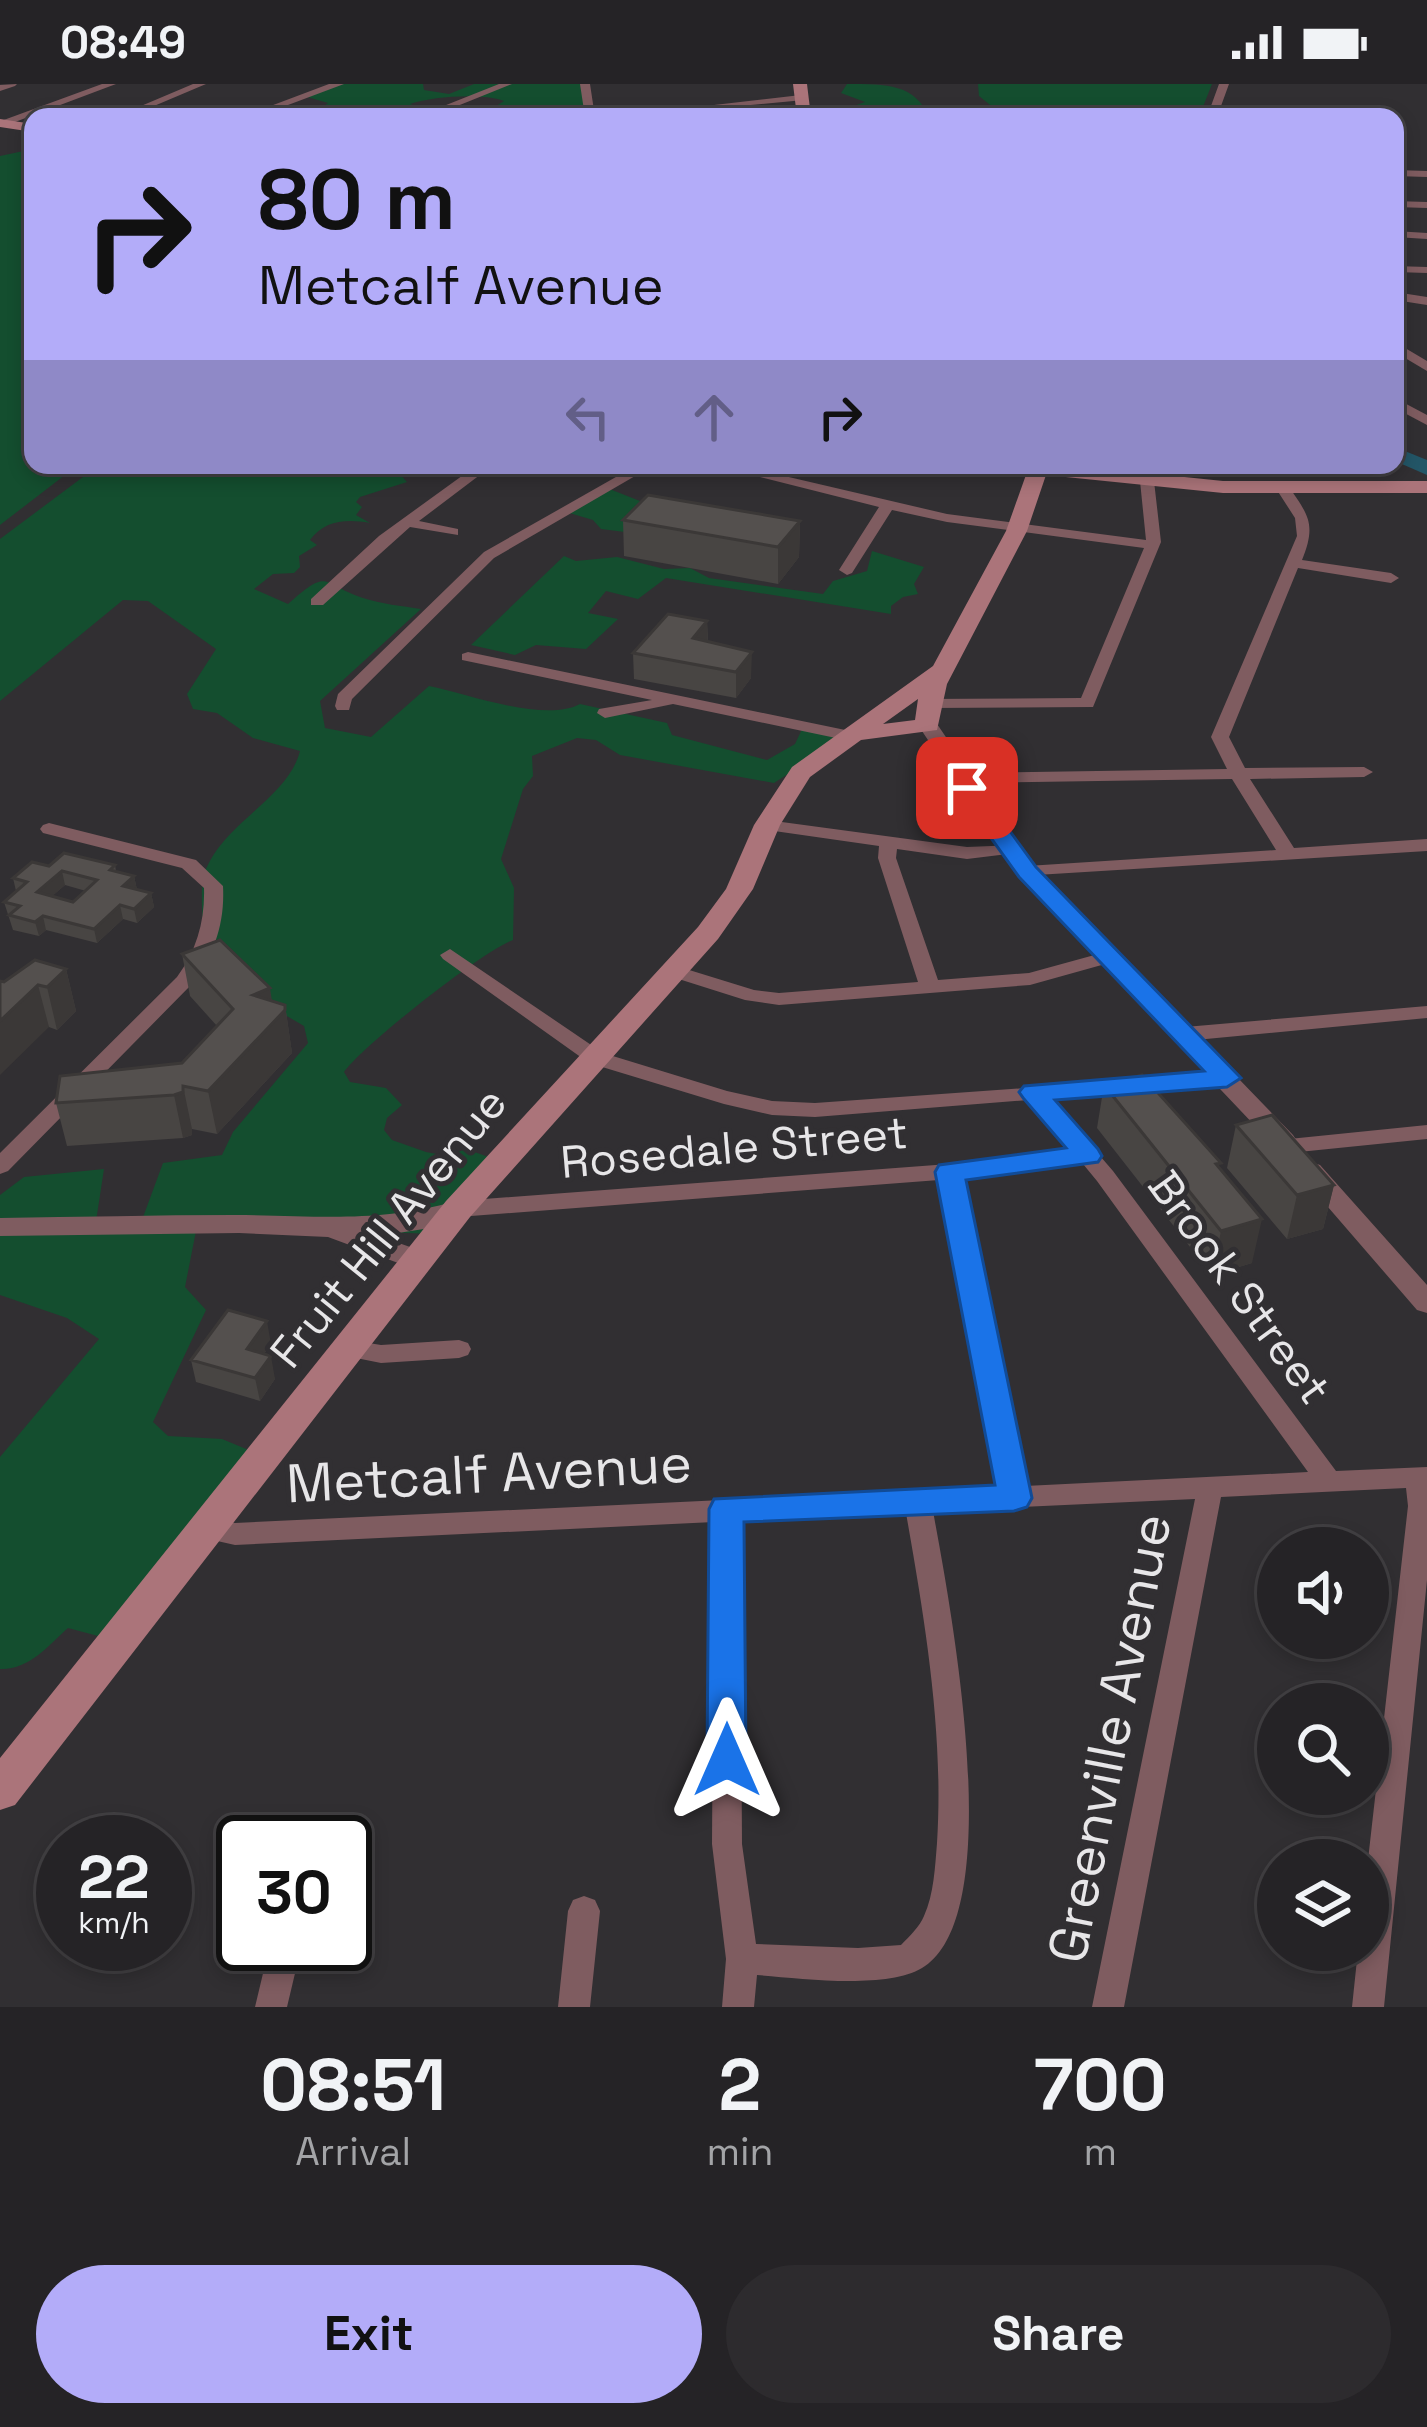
<!DOCTYPE html>
<html lang="en">
<head>
<meta charset="utf-8">
<style>
  body { margin:0; font-family:"Space Grotesk",sans-serif; background:#2d2b2e; color:#f1f3f6; height:100vh; display:flex; flex-direction:column; font-size:45px; white-space:nowrap }
  * { box-sizing:border-box; margin:0 }
  p { font-size:39px; color:#a3a4a7 }
  .icon { flex:none; width:66px; height:66px; fill:none; stroke:currentColor; stroke-width:2; stroke-linecap:round; stroke-linejoin:round }
  .map { position:relative; height:1923px; overflow:hidden }
  .details { display:flex; flex-direction:column; background:#252326; flex:1 }
  .details>* { flex:none }
  .hud { position:absolute; left:24px; top:24px; width:1380px; height:366px; border-radius:24px; box-shadow:0 6px 18px #0003,0 0 0 3px #424043; background:#b3acf9; color:#111; overflow:hidden }
  .buttons { position:absolute; left:1257px; top:1443px; display:grid; gap:24px }
  .buttons a { display:grid; place-items:center; width:132px; height:132px; border-radius:50%; background:#252326; box-shadow:0 6px 18px #0003,0 0 0 3px #424043; font-size:60px }
  .speed { position:absolute; left:36px; top:1731px; display:flex; gap:24px; font-size:60px; font-weight:700; text-align:center }
  .speed>* { display:grid; place-content:center; width:156px; height:156px; border-radius:50%; background:#252326; box-shadow:0 6px 18px #0003,0 0 0 3px #424043; line-height:1 }
  .speed small { font-size:30px; font-weight:400 }
  .speed .limit { border:6px solid #111; border-radius:18px; background:#fff; color:#111 }
  .pin { position:absolute; display:grid; place-items:center; width:102px; height:102px; color:#fff; margin:-51px; border-radius:24px; box-shadow:0 6px 18px #0006 }
  .me { position:absolute; width:132px; margin:-66px; rotate:0deg; stroke-linejoin:round; filter:drop-shadow(0 0 9px #0008) }
  .turn { display:flex; align-items:center; gap:42px; height:252px; padding:0 36px; font-size:54px }
  .turn .icon { width:156px; height:156px; stroke-width:2.5 }
  .turn b { display:block; font-size:84px; line-height:102px }
  .lanes { display:flex; align-items:center; height:114px; padding:0 36px; background:#0003; justify-content:center; gap:60px; direction:ltr }
  .lanes .off { opacity:.35 }
  .eta { display:flex; justify-content:space-evenly; align-items:center; height:204px; text-align:center }
  .eta b { font-size:72px; font-weight:700; line-height:84px }
  .action { display:flex; gap:24px; margin-top:auto; padding:24px 36px }
  .action a { flex:1; height:138px; border-radius:72px; background:#b3acf9; color:#111; font-size:48px; font-weight:700; line-height:138px; text-align:center }
  .action a+a { background:#2d2b2e; color:#f1f3f6 }
  .status { display:flex; justify-content:space-between; align-items:center; height:84px; padding:0 60px; background:#252326; direction:ltr }
  .status svg { height:33px; fill:currentColor }
  .map>svg:first-child { display:block }
  .green { fill:#144e2f }
  .lines { fill:none; stroke-linecap:round; stroke-linejoin:round }
  .river { fill:#235667; fill-rule:evenodd }
  .minor { fill:#7f5c60; fill-rule:evenodd }
  .tertiary { fill:#7f5c60; fill-rule:evenodd }
  .secondary { fill:#ab747a; fill-rule:evenodd }
  .wall { fill:#484543; fill-rule:evenodd }
  .shaded-wall { fill:#3b3837 }
  .building { fill:#54504e; stroke:#3b3837; stroke-width:3; fill-rule:evenodd }
  .route { fill:#1a73e8; stroke:#114b97; stroke-width:3 }
  .labels { text-anchor:middle; stroke-width:10; stroke-linejoin:round; paint-order:stroke }
  .street-label { font-size:45px; fill:#e7e6e8; stroke:#312f32 }
  .near-street-label { font-size:54px; fill:#e7e6e8; stroke:#312f32 }
</style>
</head>
<body>
<div class="status"><b>08:49</b><svg viewBox="0 0 49 12"><path d="M0 12V9h3v3zM5 12V6h3v6zM10 12V3h3v9zM15 12V0h3v12zM26 1h20v11H26zM47 4h2v5h-2z"/></svg></div>
<div class="map">
<svg width="1427" height="1923" viewBox="0 0 1427 1923">
  <rect width="100%" height="100%" fill="#312f32"/>
  <path class="green" d="M339,0H423L424,6L449,10L474,0H586L587,33H479L504,17C481,9 435,12 410,20L432,27L419,33H325L333,29L320,25L328,19L304,12Z
    M847,0C887,0 915,0 929,33H856L858,28L845,25L865,18L841,9Z
    M978,0H1212L1199,33H1005L979,12Z
    M33,65V381H78L0,441V72Z
    M99,381H357V387L398,388L407,398L360,413L356,418L362,423L356,431L370,439C346,435 325,436 310,456L317,461L299,472L300,483L294,489L273,490L254,505L288,520C331,482 320,500 363,514C381,520 402,522 421,525L320,617L325,644L371,653L429,602C468,610 545,639 580,620L667,639L672,651L767,676L795,660L804,641L848,651L774,699L620,671L596,656L577,654L532,672L533,692L523,705L501,775L514,804L513,856C484,866 363,961 344,988L350,998L386,1004L402,1021L387,1034L384,1046L392,1056L426,1068L447,1072L466,1065L497,1076L438,1150L197,1142L185,1203L206,1226L153,1338L168,1352L222,1355L251,1367L113,1556L68,1544C48,1562 29,1586 0,1585V1373L99,1255L67,1234L0,1211V1111L24,1093L104,1085L95,1144H139L163,1079L222,1071L233,1048L308,959L304,942L273,924L204,862C204,840 198,805 206,785C226,737 288,714 300,667L253,654L217,629L193,625L187,610L216,565L148,517L123,516L0,617V455Z
    M607,404L645,419L625,448L601,445L593,436L566,428Z
    M872,467L924,483L914,500L918,510L903,513L891,522V530L666,494L638,515L606,507L588,529L618,535L586,565L536,561L515,571L471,561L564,472L576,477L617,473L664,485L690,484L709,494L823,510L833,497L867,487Z"/>
  <g class="lines">
    <path class="river" d="M1395,363L1427,376V391L1395,377Z"/>
    <path class="minor" d="M17,0L15,2L0,7V1Z
      M102,0H116L7,41L0,40L1,37Z
      M193,0H206L128,33H115Z
      M499,0H512L430,33H416Z
      M580,0H590L595,33H585Z
      M1219,0H1229L1217,33H1207Z
      M801,11L804,16L719,24L714,21Z
      M1395,86L1427,87V93L1395,92Z
      M1395,117L1427,118V124L1395,123Z
      M1395,147L1427,149V155L1395,153Z
      M1395,182L1427,183V189L1395,188Z
      M1395,208L1427,213V221L1395,216Z
      M1395,258L1427,277V287L1395,268Z
      M1395,314L1427,331V341L1395,324Z
      M477,381H493L419,437L458,445V451L410,443L323,521H311V515L379,452Z
      M637,381H654L494,474L352,615L349,626H337L335,622L338,610L484,468Z
      M712,381H737L947,430L1146,456L1140,397L1147,393L1154,397L1161,458L1093,623L928,624L920,619L922,615L1081,614L1144,464L947,438L892,426L852,489L847,491L839,486L879,423Z
      M1282,399L1287,400C1308,431 1317,439 1302,476L1391,489L1399,494L1391,499L1298,484L1229,653L1245,684L1364,683L1373,688L1364,693L1250,695L1294,764L1427,755V767L1020,792L1018,788L1027,782L1276,766L1232,695L961,699L952,694L961,689L1227,685L1211,653L1297,452L1295,434L1275,403Z
      M468,568L855,648L864,653L855,658L673,620L605,634L597,629L599,625L652,616L462,576V570Z
      M767,736L967,763L1016,761L1018,765L1016,769L967,775L897,765L896,774L938,896L1029,889L1109,867L1119,873L1116,877L1030,901L779,921L745,916L666,891L663,887L673,881L754,906L779,909L918,898L878,774L879,762L761,745L758,741Z
      M49,739L196,776L223,802C225,840 214,871 191,901L8,1087L0,1090V1069L177,893C197,866 205,836 204,804L182,784L43,749L40,745L43,741Z
      M450,865L603,969L727,1007L772,1017L815,1019L1235,989L1238,994L1235,999L1227,1001L1051,1015L1113,1087L1336,1387L1427,1383V1496L1384,1923H1352L1358,1866H1368V1776L1408,1422L1406,1404L1221,1413L1124,1923H1092L1195,1415L933,1427C949,1515 1011,1831 922,1884C885,1906 799,1894 757,1891L754,1923H722L726,1875L712,1760L714,1438L235,1461L195,1452L192,1444L195,1436L205,1433L235,1439L999,1403L939,1096L458,1133L450,1131L446,1125L450,1119L458,1117L949,1080L1071,1066L1029,1016L815,1033L772,1031L724,1020L589,979L443,875L440,871ZM1083,1080L1097,1097L1308,1388L1025,1402L962,1094ZM906,1429C925,1537 944,1649 937,1759C935,1783 934,1810 924,1832C920,1842 909,1853 901,1861L858,1864L756,1860L742,1760L740,1437Z
      M1427,922V934L1185,957L1175,950L1185,943Z
      M1427,1041V1055L1289,1069L1278,1062L1289,1055Z
      M350,1256L381,1261L459,1256L468,1259L471,1265L468,1271L459,1274L381,1279L341,1271L338,1265L341,1259Z
      M584,1812L595,1816L600,1827L590,1923H558L568,1827L573,1816Z
      M270,1860H302L287,1923H255Z"/>
    <path class="tertiary" d="M329,0H344L256,33H241Z
      M928,635L935,637L1035,784L1293,1051L1297,1057L1293,1063H1275L1019,793L918,641Z
      M1311,1078L1320,1081L1427,1201V1229L1417,1226L1302,1093L1298,1087L1302,1081Z
      M456,1117L465,1120L469,1126L465,1132L430,1144L379,1152L427,1169L431,1176L427,1183L417,1186L328,1153L239,1149L0,1152V1134C78,1133 156,1131 234,1131C316,1131 375,1140 456,1117Z"/>
    <path class="secondary" d="M793,0H807L811,33H797Z
      M0,35L33,40V48L0,43Z
      M1002,381H1069L1223,397H1427V409H1223L1046,391L1027,447L947,600L937,646L861,656L810,693L780,741L753,805L718,855L470,1133L15,1721L0,1726V1674L446,1117L698,843L726,805L754,741L792,683L933,582L1006,447L1027,388ZM918,615L915,636L883,640Z"/>
  </g>
  <path class="wall" d="M623,436L800,437L799,473L778,500L624,472Z
    M707,537L708,557L751,594L736,614L634,595L633,569Z
    M115,781L116,787L134,792L137,806L151,809L154,823L137,839L123,835L97,859L46,846L39,852L13,846L4,818L16,807L13,794ZM65,801L86,807L73,818L52,812Z
    M182,870L272,917L285,921L292,969L217,1050L192,1045V1051L183,1054L67,1062L56,1019L182,979L217,942L190,912Z
    M66,885L76,927L57,946L49,943L4,898Z
    M1104,1001L1220,1085L1252,1179L1212,1191L1097,1044Z
    M1236,1041L1334,1101L1323,1145L1287,1155L1227,1084Z
    M271,1260L264,1270L275,1295L260,1317L196,1298L191,1276Z"/>
  <path class="shaded-wall" d="M800,437L799,473L778,500V463Z
    M707,537L708,563L693,554Z
    M752,568L751,594L736,614V588Z
    M62,787L65,801L41,822L37,808Z
    M134,792L137,806L123,802Z
    M151,809L154,823L137,839L134,825Z
    M120,821L123,835L97,859L94,845Z
    M43,832L46,846L39,852L35,838Z
    M66,885L76,927L57,946L47,903Z
    M38,901L49,943L0,991V937Z
    M270,904L275,937L285,921L292,969L217,1050L208,1007L253,911Z
    M183,1002L192,1045V1051L183,1054L174,1011Z
    M1334,1101L1323,1145L1287,1155L1297,1111Z
    M1262,1135L1252,1179L1212,1191L1221,1147Z
    M267,1237L271,1260L251,1288L247,1265Z
    M271,1272L275,1295L260,1317L255,1294Z"/>
  <path class="building" d="M648,411L800,437L778,463L623,436Z
    M668,530L707,537L693,554L752,568L736,588L633,569Z
    M64,769L115,781L110,786L134,792L123,802L151,809L134,825L120,821L94,845L43,832L35,838L9,831L20,822L4,818L27,798L13,794L32,778L49,782ZM62,787L97,796L73,818L37,808Z
    M220,856L270,904L253,911L285,921V926L208,1007L183,1002V1008L174,1011L56,1019L60,992L182,979L233,925L182,870Z
    M35,876L66,885L47,903L38,901L0,937V897L4,898Z
    M1142,991L1221,1079L1216,1080L1262,1135L1221,1147L1104,1001Z
    M1272,1031L1334,1101L1297,1111L1236,1041Z
    M228,1226L267,1237L247,1265L271,1272L255,1294L191,1276Z"/>
  <path class="route" d="M967,697L975,699L1036,783L1241,994L1227,1003L1055,1016L1098,1065L1102,1072L1098,1078L966,1096L1032,1414L1027,1423L1014,1427L744,1438L746,1676L740,1688L727,1693L713,1688L707,1676L709,1425L714,1415L995,1401L935,1088L939,1081L1066,1064L1024,1015L1019,1008L1024,1002L1204,987L1019,793L955,704Z"/>
  <g class="labels">
    <g class="street-label">
      <text transform="translate(734 1063) rotate(-5)" y="16">Rosedale Street</text>
      <text transform="translate(388 1143) rotate(-51)" y="16">Fruit Hill Avenue</text>
      <text transform="translate(1240 1203) rotate(54)" y="16">Brook Street</text>
    </g>
    <g class="near-street-label">
      <text transform="translate(489 1389) rotate(-3)" y="19">Metcalf Avenue</text>
      <text transform="translate(1109 1654) rotate(-79)" y="19">Greenville Avenue</text>
    </g>
  </g>
</svg>
<div class="buttons">
<a><svg class="icon" aria-label="sound" viewBox="0 0 24 24"><path d="M4 9h4l5-4v14l-5-4H4zM17 9q2 3 0 6"/></svg></a>
<a><svg class="icon" aria-label="search" viewBox="0 0 24 24"><circle cx="10" cy="10" r="6"/><path d="M15 15l6 6"/></svg></a>
<a><svg class="icon" aria-label="layers" viewBox="0 0 24 24"><path d="M12 4l9 5-9 5-9-5zM3 14l9 5 9-5"/></svg></a>
</div>
<div class="speed"><div>22<small>km/h</small></div><div class="limit">30</div></div>
<div class="pin" style="left:967px;top:704px;background:#d93025"><svg class="icon" aria-label="arrive" viewBox="0 0 24 24"><path d="M6 21V4h12l-3 4 3 4H6"/></svg></div>
<svg class="me" style="left:727px;top:1676px" viewBox="-20 -20 40 40"><path d="M0-17L14 15 0 8-14 15z" fill="#1a73e8" stroke="#fff" stroke-width="4"/></svg>
<div class="hud">
<div class="turn"><svg class="icon" aria-label="right" viewBox="0 0 24 24"><path d="M7 20v-9h11M14 6l5 5-5 5"/></svg><div><b>80 m</b>Metcalf Avenue</div></div>
<div class="lanes"><svg class="icon off" aria-label="left" viewBox="0 0 24 24"><path d="M17 20v-9H6M10 6l-5 5 5 5"/></svg><svg class="icon off" aria-label="ahead" viewBox="0 0 24 24"><path d="M12 20V5M6 11l6-6 6 6"/></svg><svg class="icon" aria-label="right" viewBox="0 0 24 24"><path d="M7 20v-9h11M14 6l5 5-5 5"/></svg></div>
</div>
</div>
<section class="details">
<div class="eta">
<div><b>08:51</b><p>Arrival</p></div>
<div><b>2</b><p>min</p></div>
<div><b>700</b><p>m</p></div>
</div>
<div class="action"><a>Exit</a><a>Share</a></div>
</section>
</body>
</html>
